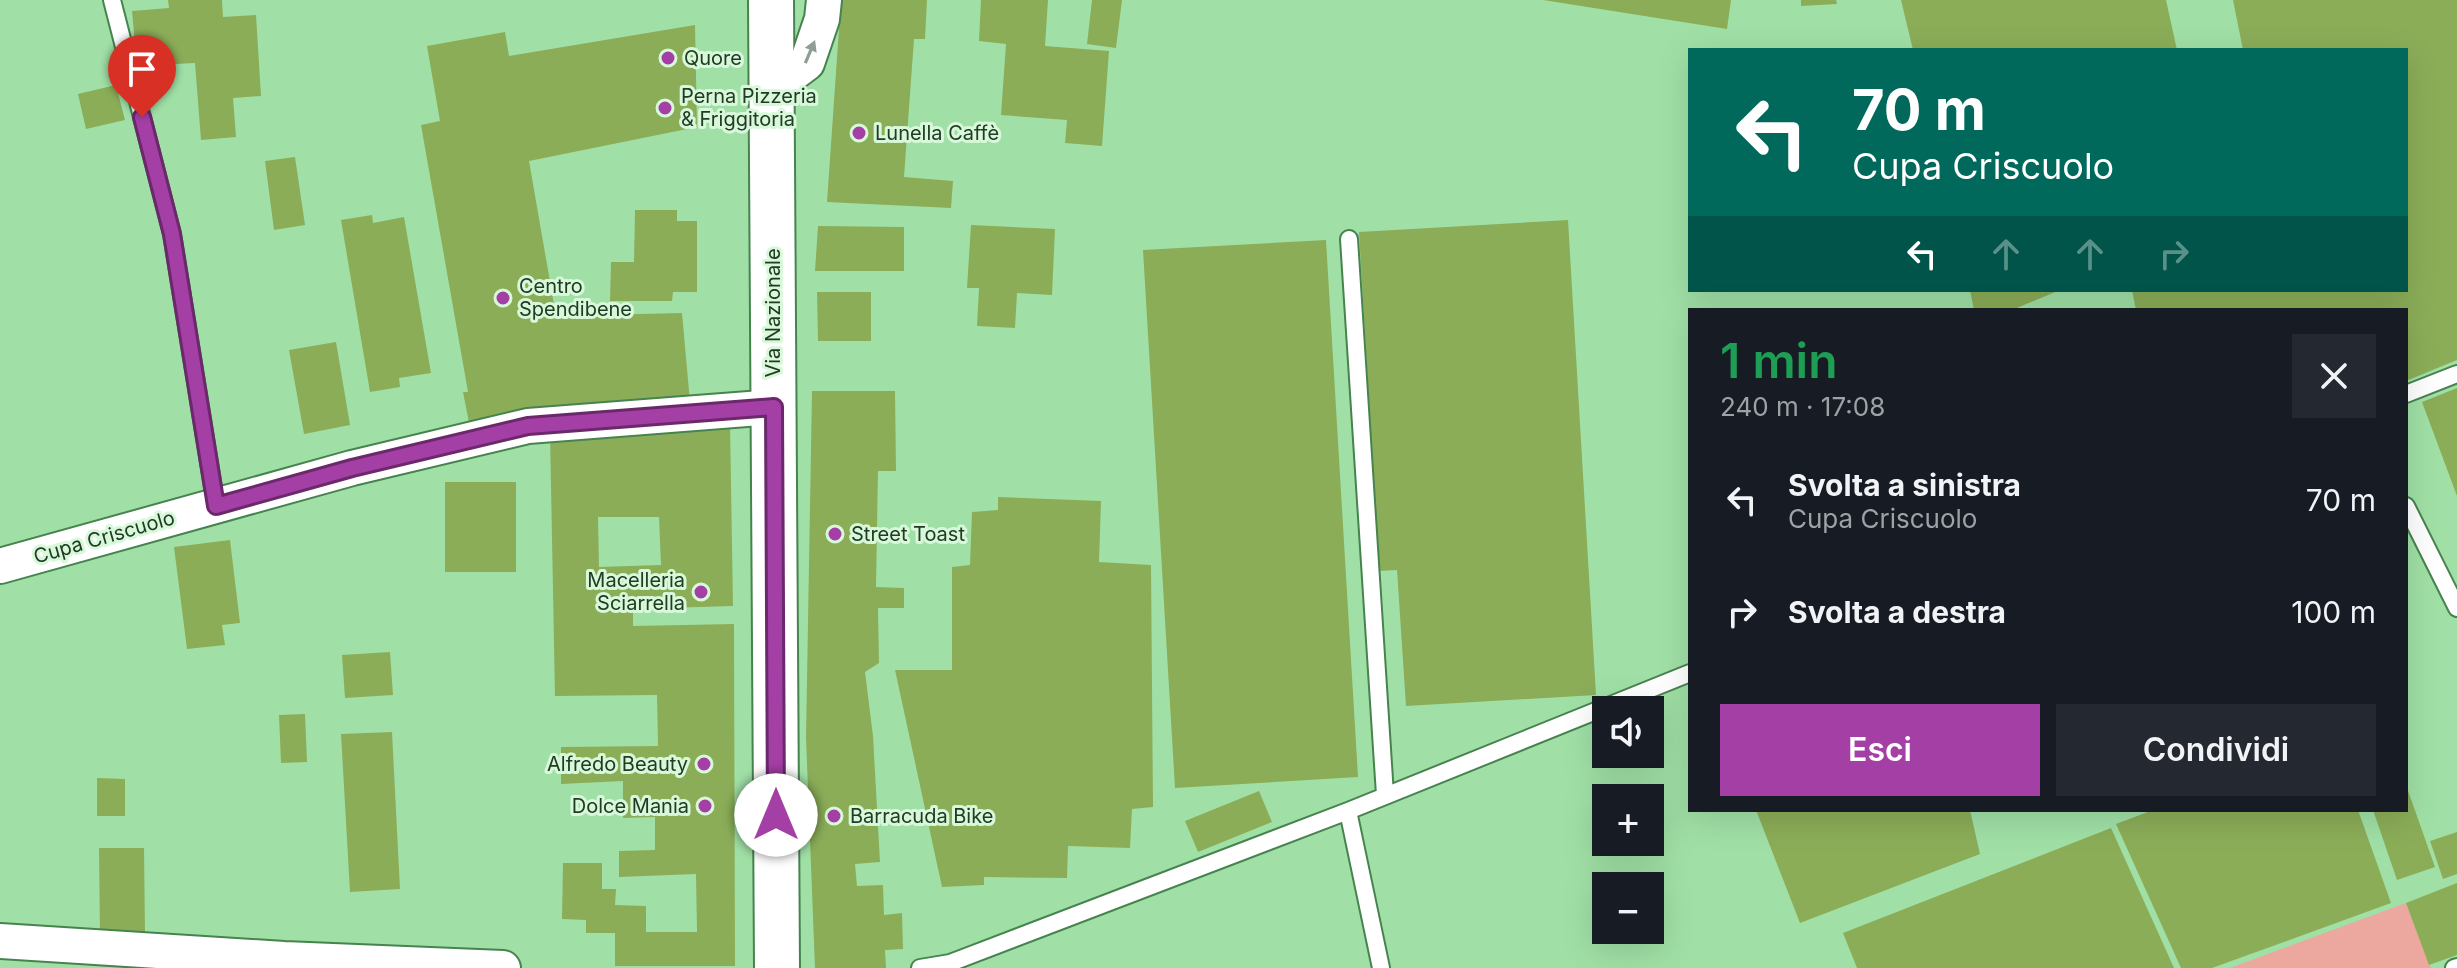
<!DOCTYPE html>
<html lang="it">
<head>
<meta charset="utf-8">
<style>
  body { margin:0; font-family:Inter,sans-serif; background:#242831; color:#f1f3f6; height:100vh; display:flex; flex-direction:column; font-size:30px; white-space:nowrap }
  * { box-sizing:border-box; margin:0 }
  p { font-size:26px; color:#9ea1a6 }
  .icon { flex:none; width:44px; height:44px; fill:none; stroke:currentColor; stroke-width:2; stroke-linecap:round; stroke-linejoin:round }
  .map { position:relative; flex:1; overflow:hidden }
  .panel { position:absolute; left:1688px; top:308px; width:720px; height:504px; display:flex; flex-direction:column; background:#171b24; border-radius:0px; box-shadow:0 8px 32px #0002 }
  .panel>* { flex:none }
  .hud { position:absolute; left:1688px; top:48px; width:720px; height:244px; border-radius:0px; box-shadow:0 8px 32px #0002; background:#00695c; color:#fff; overflow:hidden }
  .fabs { position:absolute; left:1592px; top:696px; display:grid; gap:16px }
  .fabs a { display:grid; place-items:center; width:72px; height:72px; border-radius:0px; background:#171b24; box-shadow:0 8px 32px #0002; font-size:40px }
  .pin { position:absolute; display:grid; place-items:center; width:68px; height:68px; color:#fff; margin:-82px -34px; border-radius:50% 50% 50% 0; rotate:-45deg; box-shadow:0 0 8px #0007 }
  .pin .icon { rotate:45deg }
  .me { position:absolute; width:88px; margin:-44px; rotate:0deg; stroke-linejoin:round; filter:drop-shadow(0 0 6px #0008) }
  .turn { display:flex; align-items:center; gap:28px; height:168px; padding:0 32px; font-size:36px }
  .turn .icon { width:104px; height:104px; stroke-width:2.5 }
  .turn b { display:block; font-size:56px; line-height:68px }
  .lanes { display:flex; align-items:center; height:76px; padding:0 32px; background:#0003; justify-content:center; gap:40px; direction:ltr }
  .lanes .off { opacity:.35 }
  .round { display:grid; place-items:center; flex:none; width:84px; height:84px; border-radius:0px; background:#242831 }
  .summary { display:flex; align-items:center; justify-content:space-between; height:136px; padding:0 32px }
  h1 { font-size:48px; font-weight:600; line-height:60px; color:#1e9e55 }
  .cta { display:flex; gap:16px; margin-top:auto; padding:16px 32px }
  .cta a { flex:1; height:92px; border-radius:0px; background:#a43fa5; color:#fff; font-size:32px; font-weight:600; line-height:92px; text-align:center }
  .cta a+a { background:#242831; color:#f1f3f6 }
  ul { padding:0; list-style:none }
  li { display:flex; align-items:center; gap:24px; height:112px; padding:0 32px }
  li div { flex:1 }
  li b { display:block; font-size:30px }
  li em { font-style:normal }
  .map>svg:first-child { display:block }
  .green { fill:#eca79e }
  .building { fill:#8bad58; fill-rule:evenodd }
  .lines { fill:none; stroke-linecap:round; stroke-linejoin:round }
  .service-casing { stroke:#46834f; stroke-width:20 }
  .minor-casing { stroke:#46834f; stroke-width:38 }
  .primary-casing { stroke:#46834f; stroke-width:48 }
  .service { stroke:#fff; stroke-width:16 }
  .minor { stroke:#fff; stroke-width:34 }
  .primary { stroke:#fff; stroke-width:44 }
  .oneway { fill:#909d92 }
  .route-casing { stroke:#6b296b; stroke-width:20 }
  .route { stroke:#a43fa5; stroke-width:14 }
  .poi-dot { fill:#a43fa5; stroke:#d8f8da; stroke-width:3 }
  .labels { text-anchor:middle; stroke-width:6; stroke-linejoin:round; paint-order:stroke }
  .poi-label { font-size:20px; fill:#213b24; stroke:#d8f8da; text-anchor:start }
  .street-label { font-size:20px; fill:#213b24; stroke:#d8f8da }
</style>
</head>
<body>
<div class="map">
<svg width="2457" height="968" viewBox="0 0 2457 968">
  <rect width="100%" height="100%" fill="#a0e0a6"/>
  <path class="green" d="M2406,903L2431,968H2230Z"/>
  <path class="building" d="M168,0H222L223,17L256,15L261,96L233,98L236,137L201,140L195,63L137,66L132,11L169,8Z
    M841,0H927L925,39H914L904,177L953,181L951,208L827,202Z
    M981,0H1048L1045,46L1109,51L1102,146L1065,143L1067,120L1001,115L1006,44L979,41Z
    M1092,0H1122L1116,48L1087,44Z
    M1543,0H1731L1727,29Z
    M1801,0H1836L1837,4L1801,6Z
    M1901,0H2166L2177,50H1913Z
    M2233,0H2457V360L2406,381V310H2136L2132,290H2406V50H2243Z
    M695,25L697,127L529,161L556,316L682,313L690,402L470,428L463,392H468L421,125L440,121L427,46L505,32L509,56Z
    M116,85L125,120L86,129L78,94Z
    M295,157L305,225L274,230L265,161Z
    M635,210H677V221H697V292H673L672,301H610L611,262H634Z
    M372,215L373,223L404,217L431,373L399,378L400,387L370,392L341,220Z
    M1568,220L1596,695L1406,706L1397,570L1379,571L1359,232Z
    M971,225L1055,229L1052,295L1017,293L1015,328L977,326L979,288H967Z
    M818,226L904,227V271H815Z
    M1326,240L1358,777L1175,788L1143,250Z
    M1970,290H2060L2012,310H1974Z
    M817,292H871V341H818Z
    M336,342L350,425L304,434L289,350Z
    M2457,388V496L2422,402Z
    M812,391H895L896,471H878L876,587L904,588V608H878L879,663L865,672L873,736L880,862L855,864L857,886L883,885L884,915L902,913L903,949L885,950L886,968H815L806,738Z
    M730,423L733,606L633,609V626L734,624L735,966H615V933H586V920L562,919L563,863H602V889H616L615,905L646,906V932H697L696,874L619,877V851L655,850V817L623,818V781L561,784V747L658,746L657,695L555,696L550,433ZM598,517H659L661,565L599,567Z
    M445,482H516V572H445Z
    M998,497L1101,501L1099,562L1151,565L1153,807L1132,809L1130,848L1068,846L1067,878L984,877V885L942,887L895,670H952V567L970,565L972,512L998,510Z
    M230,540L240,623L222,625L225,645L187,649L174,547Z
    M390,652L393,695L345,698L342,655Z
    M305,714L307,762L281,763L279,715Z
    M392,732L400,889L350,892L341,734Z
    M97,778L125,779V816H97Z
    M2406,785L2435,867L2397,880L2373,810H2406Z
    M1259,791L1272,822L1198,852L1185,821Z
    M1756,810H1970L1980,854L1800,923Z
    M2153,810H2358L2391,903L2212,968H2181L2116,824Z
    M2111,828L2174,968H1857L1843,933Z
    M2457,832V874L2443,879L2430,841Z
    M99,848H144L145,934L100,935Z
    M2457,883V955L2429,965L2406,903Z"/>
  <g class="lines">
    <defs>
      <path id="service" d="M112,0L172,234L216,506
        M1349,239L1385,795
        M2406,394L2457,374
        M2406,506L2457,608
        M1348,811L1381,968
        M920,968L950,963L1348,811L1690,673
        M2454,968L2457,967"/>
      <path id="minor" d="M772,89L807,63L822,19L824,0
        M0,566L352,468L528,426L774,407
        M0,941L284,959L503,968"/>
      <path id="primary" d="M771,0L777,968"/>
    </defs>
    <use href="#service" class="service-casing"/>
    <use href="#minor" class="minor-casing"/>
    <use href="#primary" class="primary-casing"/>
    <use href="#service" class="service"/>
    <use href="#minor" class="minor"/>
    <use href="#primary" class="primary"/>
  </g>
  <defs><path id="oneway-solid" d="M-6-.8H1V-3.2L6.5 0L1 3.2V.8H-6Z" transform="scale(2)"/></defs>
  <use class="oneway" href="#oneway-solid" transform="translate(810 52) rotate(-67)"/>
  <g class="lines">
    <defs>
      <path id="route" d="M142,117L172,234L216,506L352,468L528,426L774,407L776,815"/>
    </defs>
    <use href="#route" class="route-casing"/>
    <use href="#route" class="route"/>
  </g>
  <g class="poi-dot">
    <circle cx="668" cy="58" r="8"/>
    <circle cx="665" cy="108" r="8"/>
    <circle cx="859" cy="133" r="8"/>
    <circle cx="503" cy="298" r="8"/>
    <circle cx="835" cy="534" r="8"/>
    <circle cx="701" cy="592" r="8"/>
    <circle cx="704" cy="764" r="8"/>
    <circle cx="705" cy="806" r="8"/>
    <circle cx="834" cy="816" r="8"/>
  </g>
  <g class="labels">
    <g class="poi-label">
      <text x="684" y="65">Quore</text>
      <text x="681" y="103">Perna Pizzeria<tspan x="681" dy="23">&amp; Friggitoria</tspan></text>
      <text x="875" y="140">Lunella Caffè</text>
      <text x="519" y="293">Centro<tspan x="519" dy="23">Spendibene</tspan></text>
      <text x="851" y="541">Street Toast</text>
      <text x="685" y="587" text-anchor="end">Macelleria<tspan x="685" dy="23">Sciarrella</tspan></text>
      <text x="688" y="771" text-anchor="end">Alfredo Beauty</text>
      <text x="689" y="813" text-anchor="end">Dolce Mania</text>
      <text x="850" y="823">Barracuda Bike</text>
    </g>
    <g class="street-label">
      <text transform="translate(773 313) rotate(-90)" y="7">Via Nazionale</text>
      <text transform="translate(104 537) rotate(-16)" y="7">Cupa Criscuolo</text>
    </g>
  </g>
</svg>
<div class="fabs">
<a><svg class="icon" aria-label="sound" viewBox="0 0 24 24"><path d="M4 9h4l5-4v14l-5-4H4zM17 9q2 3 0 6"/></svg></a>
<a>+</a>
<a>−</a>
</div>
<div class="pin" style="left:142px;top:117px;background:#d93025"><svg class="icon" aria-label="arrive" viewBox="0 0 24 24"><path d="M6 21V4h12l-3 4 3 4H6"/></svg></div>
<svg class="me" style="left:776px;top:815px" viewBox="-20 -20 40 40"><circle r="19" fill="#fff"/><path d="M0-13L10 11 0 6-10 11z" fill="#a43fa5"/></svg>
<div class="hud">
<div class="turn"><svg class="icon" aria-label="left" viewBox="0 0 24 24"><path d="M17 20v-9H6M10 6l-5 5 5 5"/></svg><div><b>70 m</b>Cupa Criscuolo</div></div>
<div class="lanes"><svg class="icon" aria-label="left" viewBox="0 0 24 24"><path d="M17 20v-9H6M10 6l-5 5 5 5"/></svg><svg class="icon off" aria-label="ahead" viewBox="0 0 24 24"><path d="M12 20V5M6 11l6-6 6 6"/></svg><svg class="icon off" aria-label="ahead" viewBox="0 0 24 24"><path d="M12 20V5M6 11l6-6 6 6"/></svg><svg class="icon off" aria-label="right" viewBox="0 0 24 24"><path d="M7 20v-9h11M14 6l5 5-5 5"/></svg></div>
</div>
<section class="panel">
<div class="summary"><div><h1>1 min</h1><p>240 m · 17:08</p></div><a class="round"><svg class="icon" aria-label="close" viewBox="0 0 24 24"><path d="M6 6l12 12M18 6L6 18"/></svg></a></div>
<ul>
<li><svg class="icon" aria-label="left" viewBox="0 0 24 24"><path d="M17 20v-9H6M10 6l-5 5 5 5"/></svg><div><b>Svolta a sinistra</b><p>Cupa Criscuolo</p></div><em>70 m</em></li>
<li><svg class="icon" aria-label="right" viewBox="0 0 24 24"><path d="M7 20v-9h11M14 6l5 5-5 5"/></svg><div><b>Svolta a destra</b></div><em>100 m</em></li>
</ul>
<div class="cta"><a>Esci</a><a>Condividi</a></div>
</section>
</div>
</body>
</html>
